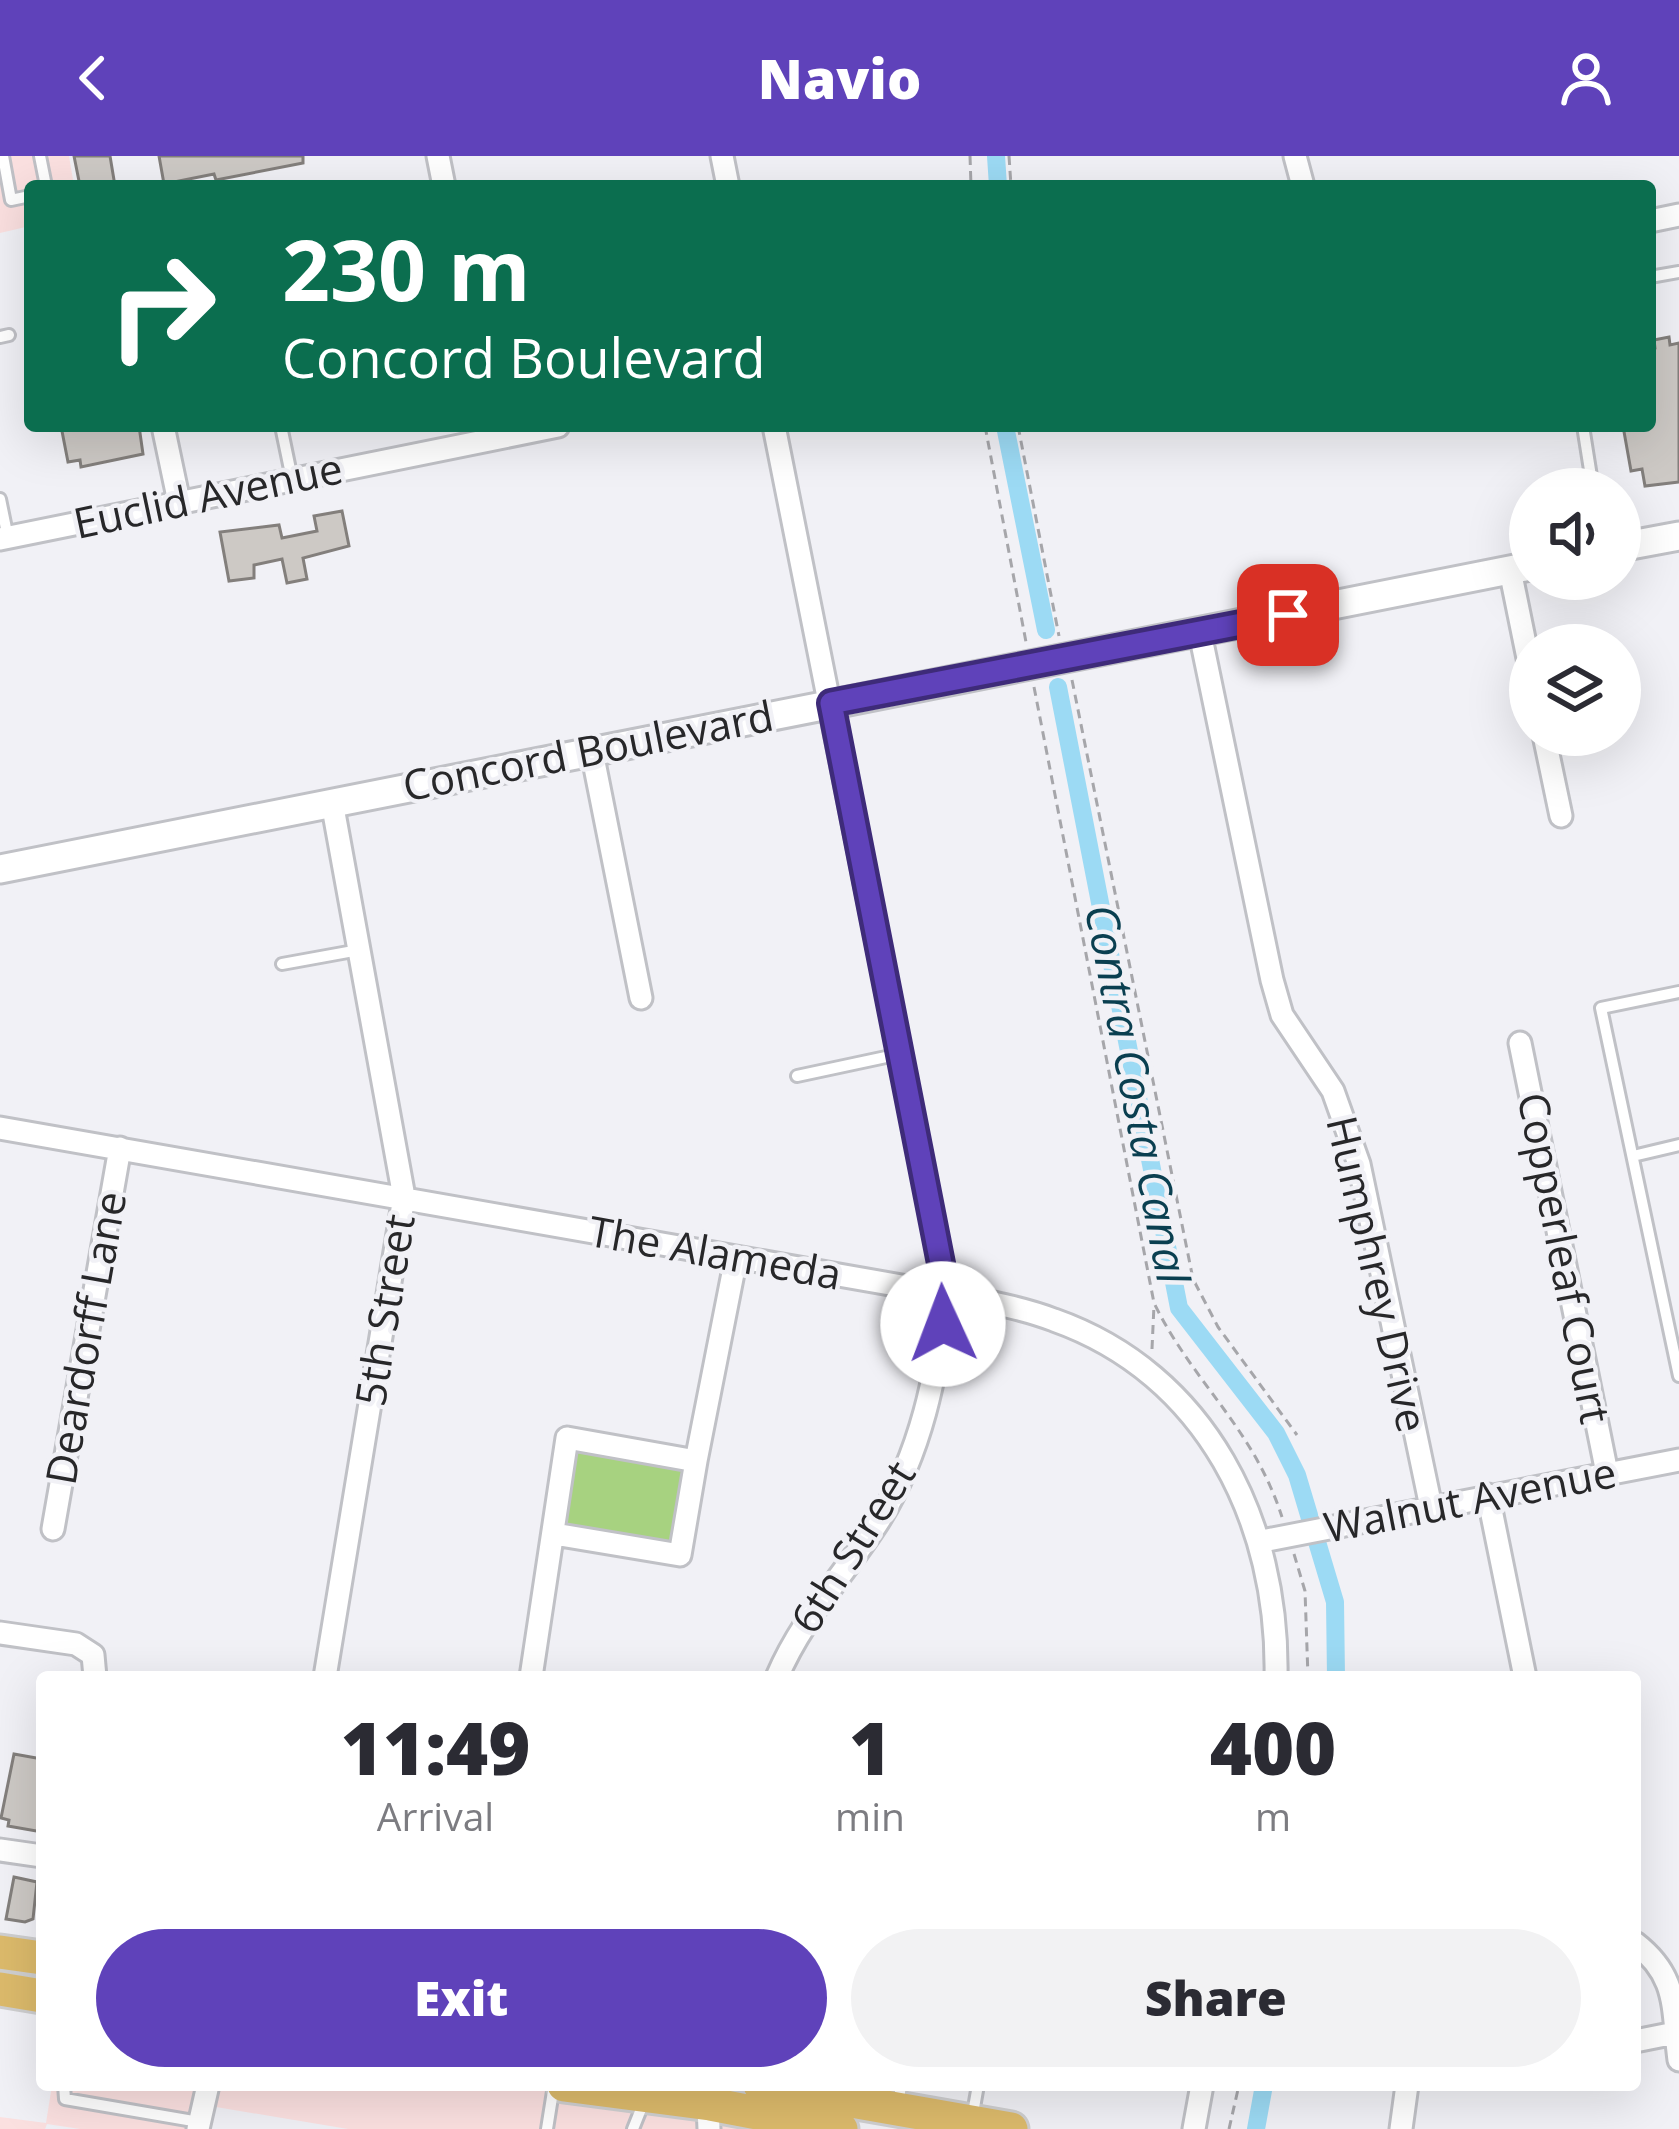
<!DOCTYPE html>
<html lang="en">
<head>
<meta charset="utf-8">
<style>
  body { margin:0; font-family:"Open Sans",sans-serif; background:#f2f2f3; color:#2b2b33; height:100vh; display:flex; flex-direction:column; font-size:45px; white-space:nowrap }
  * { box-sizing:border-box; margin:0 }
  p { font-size:39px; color:#7c7c81 }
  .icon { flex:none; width:66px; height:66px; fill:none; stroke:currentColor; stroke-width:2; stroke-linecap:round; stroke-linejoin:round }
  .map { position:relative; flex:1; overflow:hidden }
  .details { position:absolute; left:36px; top:1515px; width:1605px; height:420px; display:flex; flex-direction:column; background:#fff; border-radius:12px; box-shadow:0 12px 48px #0002 }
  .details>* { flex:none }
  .guide { position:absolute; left:24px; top:24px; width:1632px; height:252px; border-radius:12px; box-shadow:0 12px 48px #0002; background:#0b6e4f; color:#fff; overflow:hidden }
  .buttons { position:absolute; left:1509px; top:312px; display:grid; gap:24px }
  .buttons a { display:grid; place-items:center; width:132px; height:132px; border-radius:50%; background:#fff; box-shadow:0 12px 48px #0002; font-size:60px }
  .pin { position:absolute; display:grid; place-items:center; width:102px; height:102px; color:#fff; margin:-51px; border-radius:24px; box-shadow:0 6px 18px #0006 }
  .me { position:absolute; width:132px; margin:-66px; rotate:358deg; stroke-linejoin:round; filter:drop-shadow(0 0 9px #0008) }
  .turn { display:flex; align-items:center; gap:42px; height:252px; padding:0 60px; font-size:54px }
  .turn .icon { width:156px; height:156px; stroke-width:2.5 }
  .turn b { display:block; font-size:84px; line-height:102px }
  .eta { display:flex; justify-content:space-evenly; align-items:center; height:204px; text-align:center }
  .eta b { font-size:72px; font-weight:800; line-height:84px }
  .action { display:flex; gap:24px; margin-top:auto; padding:24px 60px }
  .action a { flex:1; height:138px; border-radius:72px; background:#5f42ba; color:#fff; font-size:48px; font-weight:800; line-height:138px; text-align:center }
  .action a+a { background:#f2f2f3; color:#2b2b33 }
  header { display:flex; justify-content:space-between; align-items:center; height:156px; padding:0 60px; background:#5f42ba; color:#fff; font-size:54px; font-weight:800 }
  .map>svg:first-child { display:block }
  .commercial { fill:#fbe0e0 }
  .green { fill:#a7d280 }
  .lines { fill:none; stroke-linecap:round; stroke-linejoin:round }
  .canal { stroke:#9cdaf4; stroke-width:18 }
  .building { fill:#cdc9c5; stroke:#837f7c; stroke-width:3 }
  .service-casing { stroke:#c0c1c6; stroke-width:16 }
  .minor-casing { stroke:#c0c1c6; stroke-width:27 }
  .tertiary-casing { stroke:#c0c1c6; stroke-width:33 }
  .primary-casing { stroke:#cfcfd0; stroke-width:39 }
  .path { stroke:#a6a6aa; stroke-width:3; stroke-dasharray:9 6; stroke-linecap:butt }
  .service { stroke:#fff; stroke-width:10 }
  .minor { stroke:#fff; stroke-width:21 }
  .tertiary { stroke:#fff; stroke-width:27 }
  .primary { stroke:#dcba6b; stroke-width:33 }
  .route-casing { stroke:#3e2b79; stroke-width:30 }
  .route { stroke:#5f42ba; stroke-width:21 }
  .labels { text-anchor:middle; stroke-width:9; stroke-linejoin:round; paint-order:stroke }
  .street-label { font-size:42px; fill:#272729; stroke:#f1f1f6 }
  .water-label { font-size:45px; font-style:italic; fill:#0a3f50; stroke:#f1f1f6 }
</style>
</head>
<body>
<header><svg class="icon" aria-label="back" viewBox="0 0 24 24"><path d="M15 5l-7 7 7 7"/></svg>Navio<svg class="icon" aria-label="person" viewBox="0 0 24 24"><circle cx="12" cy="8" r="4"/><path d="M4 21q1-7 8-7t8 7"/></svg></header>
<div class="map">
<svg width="1679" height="1973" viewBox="0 0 1679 1973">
  <rect width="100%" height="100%" fill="#f1f1f6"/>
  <path class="commercial" d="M0,0H69L74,30H30V70L0,77Z
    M52,1929H564L842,1973H348L204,1949L198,1973H80L47,1968L45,1973H0V1961L46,1967Z"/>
  <path class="green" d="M567,1282L696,1305L680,1399L554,1378Z"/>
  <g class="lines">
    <path class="canal" d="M996,0L998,30
      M1005,270L1046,474
      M1058,531L1179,1152L1276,1277L1297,1319L1335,1446L1336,1521
      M1256,1973L1264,1929"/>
  </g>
  <path class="building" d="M74,0H110L115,30H80Z
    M159,0H303V7L216,24L214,18L164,28Z
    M1669,181L1670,189L1679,187V326L1645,330L1642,313L1631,315L1623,270H1650V193L1655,192L1654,184Z
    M61,270H139L143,298L81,311L80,304L68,306Z
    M342,355L349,390L303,402L307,423L287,427L282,403L254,409V422L229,425L220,376L279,369L282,382L317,375L314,360Z
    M14,1598L42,1603V1676L8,1670L9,1664L1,1662Z
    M14,1721L37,1726L33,1763L25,1766L6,1763Z"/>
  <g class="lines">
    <defs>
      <path id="service" d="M3,0L11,44L30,40
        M40,0L46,30
        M1650,121L1679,116
        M0,181L9,179
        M281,270L292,323
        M1583,270L1593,333
        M0,343L8,382
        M282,808L359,794
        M1679,836L1601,852L1679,1220
        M797,920L900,898
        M1633,1000L1679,989
        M64,1929L65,1943L199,1966
        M898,1950L901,1929
        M972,1963L978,1929
        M547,1973L554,1929
        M633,1973L645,1943"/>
      <path id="minor" d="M438,0L444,30
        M722,0L728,30
        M1295,0L1303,30
        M1650,65L1679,59
        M163,270L179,346
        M774,270L947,1138C936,1219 922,1296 878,1366C844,1419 802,1462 777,1521
        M0,383L558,270
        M1510,414L1530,512
        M1200,477L1272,824L1282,859L1333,935L1359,1008L1431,1351
        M1544,579L1561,660
        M592,596L641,842
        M1520,887L1607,1317
        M0,972L947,1138C983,1145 1020,1151 1054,1164C1207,1218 1279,1367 1276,1521
        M1488,1339L1525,1521
        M53,1373L120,992
        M554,1378L680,1399L696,1305
        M1262,1385L1679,1304
        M0,1477L76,1488L93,1499L95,1521
        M325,1521L404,1041L332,646
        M531,1521L567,1282L696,1305L736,1102
        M0,1694L42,1700
        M1635,1787C1679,1821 1672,1852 1679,1904
        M1635,1885L1675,1877
        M707,1929L709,1973
        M198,1973L208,1929
        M1194,1973L1202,1929
        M1401,1973L1407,1929"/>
      <path id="tertiary" d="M1620,391L1679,380
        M0,713L1530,410"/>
      <path id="primary" d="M0,1796L42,1802
        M0,1833L42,1840
        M564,1929L710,1948L841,1973
        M760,1929L1011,1973"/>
    </defs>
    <use href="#service" class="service-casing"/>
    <use href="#minor" class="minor-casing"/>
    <use href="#tertiary" class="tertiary-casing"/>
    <use href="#primary" class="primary-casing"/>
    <path class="path" d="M970,0L971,30
      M1009,0L1011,30
      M985,270L1026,486
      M1018,270L1059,480
      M1072,524L1193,1123L1218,1171L1297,1279
      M1034,531L1154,1147C1193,1227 1253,1271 1282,1361
      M1152,1193L1154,1149
      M1294,1398L1305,1435L1308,1521
      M1229,1973L1239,1929"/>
    <use href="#service" class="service"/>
    <use href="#minor" class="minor"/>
    <use href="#tertiary" class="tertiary"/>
    <use href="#primary" class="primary"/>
  </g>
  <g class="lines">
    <defs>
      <path id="route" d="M943,1168L947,1138L831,547L1288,459"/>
    </defs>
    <use href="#route" class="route-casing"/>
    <use href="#route" class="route"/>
  </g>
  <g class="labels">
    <g class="street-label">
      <text transform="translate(208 340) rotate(-12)" y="15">Euclid Avenue</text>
      <text transform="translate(588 595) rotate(-11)" y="15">Concord Boulevard</text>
      <text transform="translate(715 1097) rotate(10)" y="15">The Alameda</text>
      <text transform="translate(1564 1102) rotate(79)" y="15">Copperleaf Court</text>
      <text transform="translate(1377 1118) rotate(77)" y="15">Humphrey Drive</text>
      <text transform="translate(385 1154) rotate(-81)" y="15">5th Street</text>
      <text transform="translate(86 1182) rotate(-80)" y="15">Deardorff Lane</text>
      <text transform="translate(1470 1344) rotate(-11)" y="15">Walnut Avenue</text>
      <text transform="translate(853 1391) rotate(-58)" y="15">6th Street</text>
    </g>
    <g class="water-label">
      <text transform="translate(1137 938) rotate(79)" y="16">Contra Costa Canal</text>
    </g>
  </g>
</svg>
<div class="buttons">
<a><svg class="icon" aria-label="sound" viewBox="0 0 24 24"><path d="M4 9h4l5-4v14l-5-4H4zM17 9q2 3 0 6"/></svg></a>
<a><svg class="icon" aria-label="layers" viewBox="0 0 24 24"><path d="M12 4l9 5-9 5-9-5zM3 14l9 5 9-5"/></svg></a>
</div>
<div class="pin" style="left:1288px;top:459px;background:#d93025"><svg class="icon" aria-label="arrive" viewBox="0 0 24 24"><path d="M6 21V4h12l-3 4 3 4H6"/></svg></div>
<svg class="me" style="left:943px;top:1168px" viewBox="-20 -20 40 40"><circle r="19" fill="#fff"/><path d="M0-13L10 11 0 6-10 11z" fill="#5f42ba"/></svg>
<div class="guide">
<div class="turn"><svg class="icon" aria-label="right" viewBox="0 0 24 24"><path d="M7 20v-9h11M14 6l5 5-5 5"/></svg><div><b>230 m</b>Concord Boulevard</div></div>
</div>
<section class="details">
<div class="eta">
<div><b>11:49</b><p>Arrival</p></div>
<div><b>1</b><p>min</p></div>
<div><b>400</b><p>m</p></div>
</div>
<div class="action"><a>Exit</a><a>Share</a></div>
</section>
</div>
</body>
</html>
